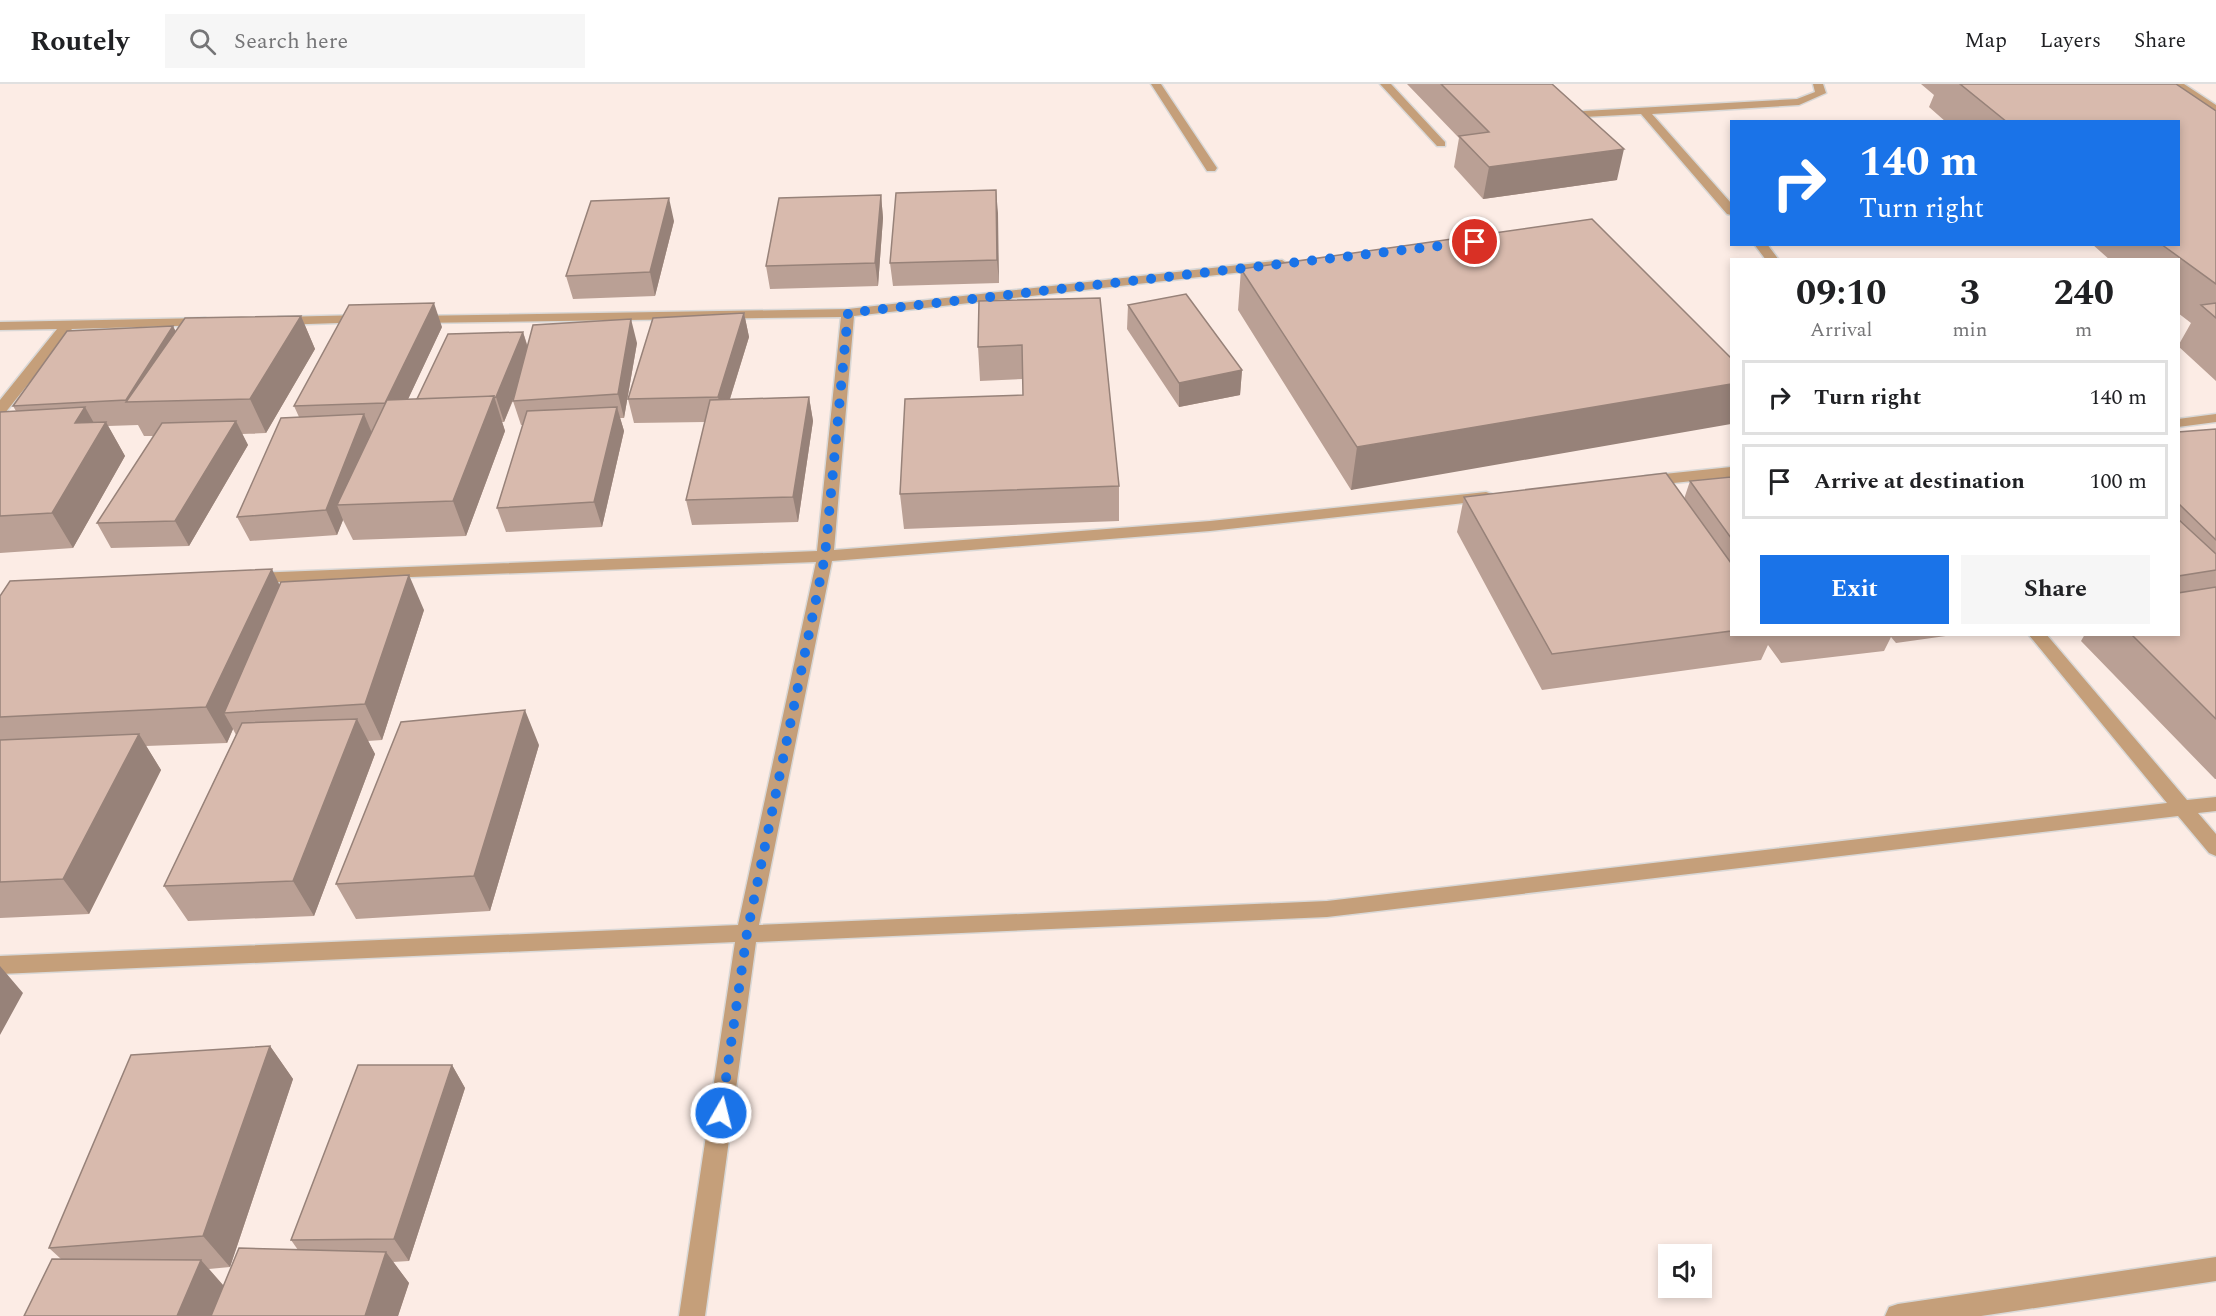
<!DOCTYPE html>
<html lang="en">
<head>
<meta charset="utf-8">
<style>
  body { margin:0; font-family:Spectral,serif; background:#f6f6f6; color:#202124; height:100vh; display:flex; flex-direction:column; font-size:22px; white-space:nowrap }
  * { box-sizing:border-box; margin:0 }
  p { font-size:20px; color:#757577 }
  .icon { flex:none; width:33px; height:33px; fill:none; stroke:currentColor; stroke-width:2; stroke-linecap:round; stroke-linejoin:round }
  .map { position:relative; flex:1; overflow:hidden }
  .sheet { position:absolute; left:1730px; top:174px; width:450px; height:378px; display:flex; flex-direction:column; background:#fff; border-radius:0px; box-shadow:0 3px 9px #0003 }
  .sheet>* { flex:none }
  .top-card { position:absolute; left:1730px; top:36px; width:450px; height:126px; border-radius:0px; box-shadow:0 3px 9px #0003; background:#1a73e8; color:#fff; overflow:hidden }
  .buttons { position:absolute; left:1658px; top:1160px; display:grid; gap:12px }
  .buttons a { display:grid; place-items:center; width:54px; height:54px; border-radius:0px; background:#fff; box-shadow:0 3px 9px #0003; font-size:30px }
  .pin { position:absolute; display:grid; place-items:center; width:51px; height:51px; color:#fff; margin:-26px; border:3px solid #fff; border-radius:50%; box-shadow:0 2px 6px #0007 }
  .me { position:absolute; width:66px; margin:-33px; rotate:8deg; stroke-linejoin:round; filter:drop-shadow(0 0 4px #0008) }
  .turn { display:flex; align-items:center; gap:21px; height:126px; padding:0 30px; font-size:27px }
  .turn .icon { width:78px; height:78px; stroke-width:2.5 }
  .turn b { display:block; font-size:42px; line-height:51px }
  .eta { display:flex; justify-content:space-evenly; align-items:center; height:102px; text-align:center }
  .eta b { font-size:36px; font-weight:700; line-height:42px }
  .action { display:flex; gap:12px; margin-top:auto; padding:12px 30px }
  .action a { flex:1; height:69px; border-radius:0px; background:#1a73e8; color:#fff; font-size:24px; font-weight:700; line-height:69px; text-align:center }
  .action a+a { background:#f6f6f6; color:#202124 }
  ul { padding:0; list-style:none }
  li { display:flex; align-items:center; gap:18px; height:75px; margin:0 12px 9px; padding:0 18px; border:3px solid #e0e0e0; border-radius:0px }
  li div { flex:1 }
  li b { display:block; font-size:22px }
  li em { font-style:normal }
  header { display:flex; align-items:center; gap:36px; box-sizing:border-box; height:84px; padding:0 30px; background:#fff; border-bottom:2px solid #e0e0e0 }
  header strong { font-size:28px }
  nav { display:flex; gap:33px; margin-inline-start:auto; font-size:21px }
  .search { width:420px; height:54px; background:#f6f6f6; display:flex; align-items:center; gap:15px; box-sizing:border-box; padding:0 21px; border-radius:0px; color:#757577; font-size:22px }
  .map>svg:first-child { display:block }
  .built { fill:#fcece5; fill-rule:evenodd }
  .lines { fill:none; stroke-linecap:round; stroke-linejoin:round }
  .minor-casing { stroke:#d9d8d7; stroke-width:3 }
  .minor { fill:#c59f7a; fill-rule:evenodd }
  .wall { fill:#baa095 }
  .shaded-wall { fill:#978279 }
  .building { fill:#d8baad; stroke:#978279; stroke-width:1.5 }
  .route { stroke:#1a73e8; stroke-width:10; stroke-dasharray:0 18 }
</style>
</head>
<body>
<header>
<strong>Routely</strong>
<div class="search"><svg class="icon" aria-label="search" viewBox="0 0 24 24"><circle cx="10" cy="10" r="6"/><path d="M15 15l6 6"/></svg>Search here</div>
<nav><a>Map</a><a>Layers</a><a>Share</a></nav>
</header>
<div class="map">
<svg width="2216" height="1232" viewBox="0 0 2216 1232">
  <rect width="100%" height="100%" fill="#fbfbfb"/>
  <path class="built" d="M0,0H2216V1232H0ZM1731,38H2178V160H1731ZM1731,176H2178V550H1731ZM1668,1170H1701V1203H1668Z"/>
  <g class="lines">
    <defs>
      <path id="minor" d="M1151,0H1161L1217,84L1215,87H1207Z
        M1380,0H1391L1445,58V62H1437Z
        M1813,0H1823L1826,9L1799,21L1652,30L1731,119V131L1727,130L1641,30L1584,33L1578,30L1584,27L1797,15L1815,8Z
        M2172,0H2184L2216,21V29Z
        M1754,160H1767L1779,176H1766Z
        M1282,176L1288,180L1287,183L854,232L834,466L1210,437L1486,408L1492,410L1494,413L1492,416L1210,447L832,477L759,841L1327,817L2167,719L2028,550H2046L2187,716L2216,713V727L2198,729L2216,750V772L2209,769L2178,732L1327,833L756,858L705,1232H679L735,858L0,890V872L738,841L816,478L251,499L245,498L243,494L245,490L251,489L817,467L841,233L416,239L409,235L411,232L848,225Z
        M364,231L369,232L371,235L369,238L278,241L271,237L278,233Z
        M205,234L210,235L212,238L210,241L72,245L5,329L0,330V316L57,245L0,246V238Z
        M2216,330V338L2178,343V335Z
        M1731,383V393L1645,402L1637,397L1645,392Z
        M2216,1173V1197L1981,1232H1885L1889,1223L1898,1220Z"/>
    </defs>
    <use href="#minor" class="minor-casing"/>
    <use href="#minor" class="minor"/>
  </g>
  <path class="wall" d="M1407,0H1552L1617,96L1483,115L1454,83L1459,54Z
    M1921,0H2176L2216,27V297L2178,262L2191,239L2178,229V176H2110L2092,160H2178V38H1946L1929,23L1934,11Z
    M996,106L999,199L893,202L890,179Z
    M881,111L883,134L878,202L770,205L766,182Z
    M674,137L655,212L573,215L566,192Z
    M1241,185L1731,274L1351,406L1238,226Z
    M1100,214L1119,402V437L904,445L900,410L1023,311V295L980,297L978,263Z
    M1128,221L1242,286L1240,311L1179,323L1127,245Z
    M744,229L749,253L730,315L809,313L813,337L798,438L692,441L686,416L705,338L634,339L628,315Z
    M301,232L315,265L266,349L242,350L248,361L189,462L111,464L97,439L154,352H144L138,341L108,342L125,372L73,464L0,469V328L16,327L13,322L173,242L175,247Z
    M442,243L408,315H417L523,248L528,263L637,259L624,334H620L624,347L602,443L506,448L497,424L523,341H521L513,317L515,312L504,338H502L505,347L466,452L353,456L343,436L337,451L250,457L237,433L299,333L294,322Z
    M2216,345V695H2215L2081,557L2085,550H2178V348Z
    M1731,393V550H1960L1896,559L1891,553L1884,567L1781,579L1768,561L1761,576L1542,606L1457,448L1464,413L1684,415L1690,397Z
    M280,501L424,526L382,656L368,657L375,670L314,832L188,837L164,802L236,651L233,645L227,659L146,662L161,686L89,830L0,834V512Z
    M539,661L490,827L356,835L336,800Z
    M270,962L293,995L230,1183L209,1185L224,1202L298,1166L291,1156L452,981L465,1004L409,1177L393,1178L409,1199L398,1232H24L61,1175L49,1164Z"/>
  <path class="shaded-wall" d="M1624,65L1617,96L1483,115L1489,83Z
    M996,106L998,129L999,199L997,176Z
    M881,111L883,134L878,202L875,179Z
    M669,114L674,137L655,212L650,188Z
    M434,219L442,243L395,343L385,319Z
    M744,229L749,253L723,337L718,313Z
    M301,232L315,265L266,349L250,315Z
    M631,235L637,259L624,334L618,310Z
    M173,242L185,266L126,316Z
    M523,248L530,272L504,338L496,313Z
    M1242,286L1240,311L1179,323V299Z
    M1731,300V340L1351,406L1357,363Z
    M494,312L505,347L466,452L453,417Z
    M809,313L813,337L798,438L793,413Z
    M85,323L99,348L106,338L125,372L73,464L52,429L75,339Z
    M617,323L624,347L602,443L594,418Z
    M364,330L374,354L337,421L343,436L337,451L326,426Z
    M236,337L248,361L189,462L175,437Z
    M272,485L289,521L224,629L233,645L227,659L206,623Z
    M409,491L424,526L382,656L365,620Z
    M525,626L539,661L490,827L474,792Z
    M357,635L375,670L314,832L293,797Z
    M139,650L161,686L89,830L63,795Z
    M0,882L23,909L0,951Z
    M270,962L293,995L230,1183L203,1152Z
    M452,981L465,1004L409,1177L394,1155Z
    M386,1168L409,1199L398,1232H365Z
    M201,1176L228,1207L218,1232H177Z"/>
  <path class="building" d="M1441,0H1552L1624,65L1489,83L1459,52L1489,48Z
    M1960,0H2176L2216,27V200L2161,160H2178V38H2007Z
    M996,106L997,176L890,179L896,109Z
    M881,111L875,179L766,182L779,114Z
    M669,114L650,188L566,192L591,117Z
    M1592,135L1731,274V300L1357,363L1241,185Z
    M1186,210L1242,286L1179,299L1128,221Z
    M1100,214L1119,402L900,410L905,315L1023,311L1022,261L978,263L979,217Z
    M434,219L385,319L294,322L349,221Z
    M2216,219V234L2201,221Z
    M744,229L718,313L628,315L653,234Z
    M301,232L250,315L126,318L185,234Z
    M631,235L618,310L513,317L533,241Z
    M173,242L126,316L13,322L67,247Z
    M523,248L496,313L494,314V312L417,315L448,250Z
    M494,312L453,417L337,421L387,316Z
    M809,313L793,413L686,416L710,316Z
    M85,323L75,339L106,338L52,429L0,432V328Z
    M617,323L594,418L497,424L527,327Z
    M364,330L326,426L237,433L281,334Z
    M236,337L175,437L97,439L162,339Z
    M2216,345V456L2178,419V348Z
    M1666,389L1731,479V547L1552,570L1464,413Z
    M1731,393V454L1690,397Z
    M2178,435L2216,470V486L2178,492Z
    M272,485L206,623L0,633V512L10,497Z
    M409,491L365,620L224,629L281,498Z
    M2216,503V635L2131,550H2178V509Z
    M525,626L474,792L336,800L401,638Z
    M357,635L293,797L164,802L242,639Z
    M139,650L63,795L0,798V656Z
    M270,962L203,1152L49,1164L131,971Z
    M358,981H452L394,1155L291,1156Z
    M239,1164L386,1168L365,1232H211Z
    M52,1175L201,1176L177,1232H24Z"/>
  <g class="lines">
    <path class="route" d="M721,1029L747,849L825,472L848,229L1475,158"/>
  </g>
</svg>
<div class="buttons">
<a><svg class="icon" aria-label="sound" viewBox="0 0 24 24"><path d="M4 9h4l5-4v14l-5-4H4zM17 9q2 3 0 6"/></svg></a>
</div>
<div class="pin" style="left:1475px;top:158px;background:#d93025"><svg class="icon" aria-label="arrive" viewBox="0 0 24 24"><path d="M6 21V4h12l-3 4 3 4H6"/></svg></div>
<svg class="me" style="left:721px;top:1029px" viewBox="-20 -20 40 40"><circle r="17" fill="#1a73e8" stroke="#fff" stroke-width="3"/><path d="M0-11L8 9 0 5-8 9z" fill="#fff"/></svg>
<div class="top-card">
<div class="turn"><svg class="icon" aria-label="right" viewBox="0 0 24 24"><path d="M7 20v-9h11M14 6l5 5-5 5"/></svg><div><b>140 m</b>Turn right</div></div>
</div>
<section class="sheet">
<div class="eta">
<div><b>09:10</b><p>Arrival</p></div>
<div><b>3</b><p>min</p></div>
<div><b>240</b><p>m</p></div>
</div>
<ul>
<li><svg class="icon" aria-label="right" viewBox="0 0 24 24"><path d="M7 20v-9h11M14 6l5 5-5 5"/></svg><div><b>Turn right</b></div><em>140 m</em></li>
<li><svg class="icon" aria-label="arrive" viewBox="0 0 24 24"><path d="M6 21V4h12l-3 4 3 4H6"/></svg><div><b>Arrive at destination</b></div><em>100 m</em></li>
</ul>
<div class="action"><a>Exit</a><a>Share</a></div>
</section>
</div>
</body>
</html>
